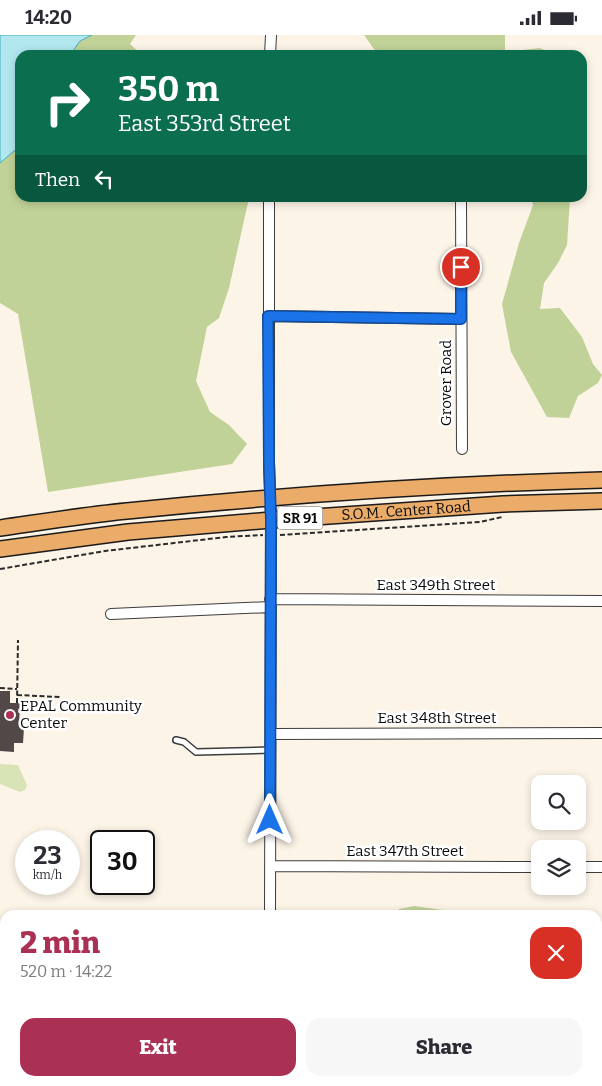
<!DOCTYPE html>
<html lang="en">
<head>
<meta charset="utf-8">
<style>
  body { margin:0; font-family:Bitter,serif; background:#f7f7f7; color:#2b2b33; height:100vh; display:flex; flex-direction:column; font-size:19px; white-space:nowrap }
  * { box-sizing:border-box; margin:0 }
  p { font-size:16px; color:#7c7c81 }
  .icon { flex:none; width:28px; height:28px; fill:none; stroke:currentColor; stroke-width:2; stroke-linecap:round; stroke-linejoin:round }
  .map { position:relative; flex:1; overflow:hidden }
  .panel { position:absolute; left:0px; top:875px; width:602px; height:176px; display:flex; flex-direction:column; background:#fff; border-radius:15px 15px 0 0; box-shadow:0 2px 8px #0003 }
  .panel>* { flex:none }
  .hud { position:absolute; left:15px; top:15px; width:572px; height:152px; border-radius:15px; box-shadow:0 2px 8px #0003; background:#0b6e4f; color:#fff; overflow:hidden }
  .fabs { position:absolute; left:531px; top:740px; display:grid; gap:10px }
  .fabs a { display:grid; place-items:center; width:55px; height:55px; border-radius:10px; background:#fff; box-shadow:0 2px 8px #0003; font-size:25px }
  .speed { position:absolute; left:15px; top:795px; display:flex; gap:10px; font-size:25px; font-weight:700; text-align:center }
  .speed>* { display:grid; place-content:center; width:65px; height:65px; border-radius:50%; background:#fff; box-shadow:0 2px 8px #0003; line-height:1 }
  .speed small { font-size:12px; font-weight:400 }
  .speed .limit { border:2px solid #111; border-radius:8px; background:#fff; color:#111 }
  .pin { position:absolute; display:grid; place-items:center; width:42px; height:42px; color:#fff; margin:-21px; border:2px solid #fff; border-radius:50%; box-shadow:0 1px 5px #0007 }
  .me { position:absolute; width:55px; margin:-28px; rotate:0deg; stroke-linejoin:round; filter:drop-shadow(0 0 4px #0008) }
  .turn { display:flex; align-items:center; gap:18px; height:105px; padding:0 20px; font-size:22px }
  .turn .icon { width:65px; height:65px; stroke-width:2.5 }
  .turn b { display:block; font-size:35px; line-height:42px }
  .then { display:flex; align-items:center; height:48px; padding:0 20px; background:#0003; gap:10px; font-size:19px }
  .round { display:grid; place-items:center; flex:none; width:52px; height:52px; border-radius:15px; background:#f7f7f7 }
  .summary { display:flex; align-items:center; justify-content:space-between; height:85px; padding:0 20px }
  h1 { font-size:30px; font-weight:800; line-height:38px; color:#aa3154 }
  .button { display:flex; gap:10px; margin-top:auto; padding:10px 20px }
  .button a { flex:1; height:58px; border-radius:15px; background:#aa3154; color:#fff; font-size:20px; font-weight:800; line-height:58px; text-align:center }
  .button a+a { background:#f7f7f7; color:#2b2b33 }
  .status { display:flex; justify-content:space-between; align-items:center; height:35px; padding:0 25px; background:#fff; direction:ltr }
  .status svg { height:14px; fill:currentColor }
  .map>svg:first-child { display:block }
  .green { fill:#d8e3b6 }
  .forest { fill:#c0d297 }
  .water { fill:#b2e7ef; stroke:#41abbe }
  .building { fill:#514847 }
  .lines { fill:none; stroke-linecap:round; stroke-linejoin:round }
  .service-casing { stroke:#3c3c3c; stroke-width:8 }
  .minor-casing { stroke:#3c3c3c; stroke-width:12 }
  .primary-casing { stroke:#1a1a1a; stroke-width:18 }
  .path { stroke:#2b2b2b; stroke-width:2; stroke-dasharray:5 2.5; stroke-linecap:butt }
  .service { stroke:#fff; stroke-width:5 }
  .minor { stroke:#fff; stroke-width:10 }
  .primary { stroke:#ebac6a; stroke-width:15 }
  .route-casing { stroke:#114b97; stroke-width:12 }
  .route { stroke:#1a73e8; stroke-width:9 }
  .poi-dot { fill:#aa3154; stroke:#fff; stroke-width:2 }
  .labels { text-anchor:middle; stroke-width:5; stroke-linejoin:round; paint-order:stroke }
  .shield { fill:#fff; stroke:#535353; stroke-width:1 }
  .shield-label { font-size:14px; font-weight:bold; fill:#090909 }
  .street-label { font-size:15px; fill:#090909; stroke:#fff }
  .poi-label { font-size:15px; fill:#090909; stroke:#fff; text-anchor:start }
</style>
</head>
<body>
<div class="status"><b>14:20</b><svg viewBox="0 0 49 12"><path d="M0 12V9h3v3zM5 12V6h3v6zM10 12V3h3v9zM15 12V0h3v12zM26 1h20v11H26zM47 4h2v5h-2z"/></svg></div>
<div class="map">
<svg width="602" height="1051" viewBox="0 0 602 1051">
  <rect width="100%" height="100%" fill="#fdf4e8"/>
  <path class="green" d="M0,729L18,730L27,750L25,755L20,757L0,749Z"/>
  <path class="forest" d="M92,0H136L130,9L142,20H70L80,6Z
    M364,0H505V17L539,13L562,20H374L376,17Z
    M20,111V162L249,163L229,253L219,283L207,292L196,346L210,377L229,390L247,409L232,429L48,457L18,279L0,268V128Z
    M531,163H570L567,210L558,228L544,248L540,274L560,273L582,302L593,329L602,340L598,348L578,361L569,383L547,382L511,317L502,269L519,208L533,170Z
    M414,871L443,875L452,880H396L399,874Z"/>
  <path class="water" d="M0,0H92L80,6L70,20H20V111L0,128Z"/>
  <path class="building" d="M0,656H10V668H20L19,692L24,693L23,708H14V717L0,716Z"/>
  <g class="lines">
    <defs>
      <path id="service" d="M176,705L184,707L196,717L270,715"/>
      <path id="minor" d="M270,20L271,0
        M269,162V428L271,485L270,880
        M461,162L462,414
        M268,281L461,284
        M270,564L602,566
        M111,579L270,572
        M271,699L602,698
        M270,831L540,832
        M578,832H602
        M269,1051V1046"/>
      <g id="primary">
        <path d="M0,493C42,487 85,480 127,476C285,460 444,449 602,445"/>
        <path id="s1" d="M0,514L128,497L271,485L503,469L602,466"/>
      </g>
    </defs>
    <use href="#service" class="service-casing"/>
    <use href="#minor" class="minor-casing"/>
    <use href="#primary" class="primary-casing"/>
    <path class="path" d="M280,500L480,487L502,482
      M0,534L105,516L226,502L263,500
      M0,653L17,654
      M17,660L60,662
      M17,668L18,605"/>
    <use href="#service" class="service"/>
    <use href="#minor" class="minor"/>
    <use href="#primary" class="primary"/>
  </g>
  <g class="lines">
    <defs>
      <path id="route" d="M270,785L271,485L269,428L268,281L461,284V232"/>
    </defs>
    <use href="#route" class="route-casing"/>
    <use href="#route" class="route"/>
  </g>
  <circle class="poi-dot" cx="10" cy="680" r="5"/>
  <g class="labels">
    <rect class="shield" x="277.5" y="471.5" width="45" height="23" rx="4"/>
    <g class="shield-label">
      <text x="300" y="488">SR 91</text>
    </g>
    <g class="street-label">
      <text transform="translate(446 348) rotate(-90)" y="5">Grover Road</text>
      <text dy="5" stroke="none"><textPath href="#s1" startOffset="408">S.O.M. Center Road</textPath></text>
      <text x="436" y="555">East 349th Street</text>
      <text x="437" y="688">East 348th Street</text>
      <text x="405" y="821">East 347th Street</text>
    </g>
    <g class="poi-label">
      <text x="20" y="676">EPAL Community<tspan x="20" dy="17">Center</tspan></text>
    </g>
  </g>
</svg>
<div class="fabs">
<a><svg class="icon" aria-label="search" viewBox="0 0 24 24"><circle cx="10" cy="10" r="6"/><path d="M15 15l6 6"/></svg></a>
<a><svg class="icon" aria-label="layers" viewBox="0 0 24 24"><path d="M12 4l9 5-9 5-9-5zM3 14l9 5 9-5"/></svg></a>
</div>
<div class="speed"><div>23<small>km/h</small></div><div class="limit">30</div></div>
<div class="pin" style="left:461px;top:232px;background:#d93025"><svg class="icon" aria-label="arrive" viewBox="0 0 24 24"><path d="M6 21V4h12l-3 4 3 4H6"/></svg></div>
<svg class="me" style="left:270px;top:785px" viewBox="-20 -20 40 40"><path d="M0-17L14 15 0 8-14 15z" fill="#1a73e8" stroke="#fff" stroke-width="4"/></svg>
<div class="hud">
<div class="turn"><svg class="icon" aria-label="right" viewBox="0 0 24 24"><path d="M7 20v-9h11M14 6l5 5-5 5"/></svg><div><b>350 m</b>East 353rd Street</div></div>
<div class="then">Then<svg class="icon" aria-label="left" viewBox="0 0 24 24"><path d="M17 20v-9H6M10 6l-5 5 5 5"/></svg></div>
</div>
<section class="panel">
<div class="summary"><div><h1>2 min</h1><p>520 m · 14:22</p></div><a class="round" style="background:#d93025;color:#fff"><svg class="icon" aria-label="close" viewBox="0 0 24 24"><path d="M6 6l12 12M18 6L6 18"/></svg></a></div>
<div class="button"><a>Exit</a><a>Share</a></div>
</section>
</div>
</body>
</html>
